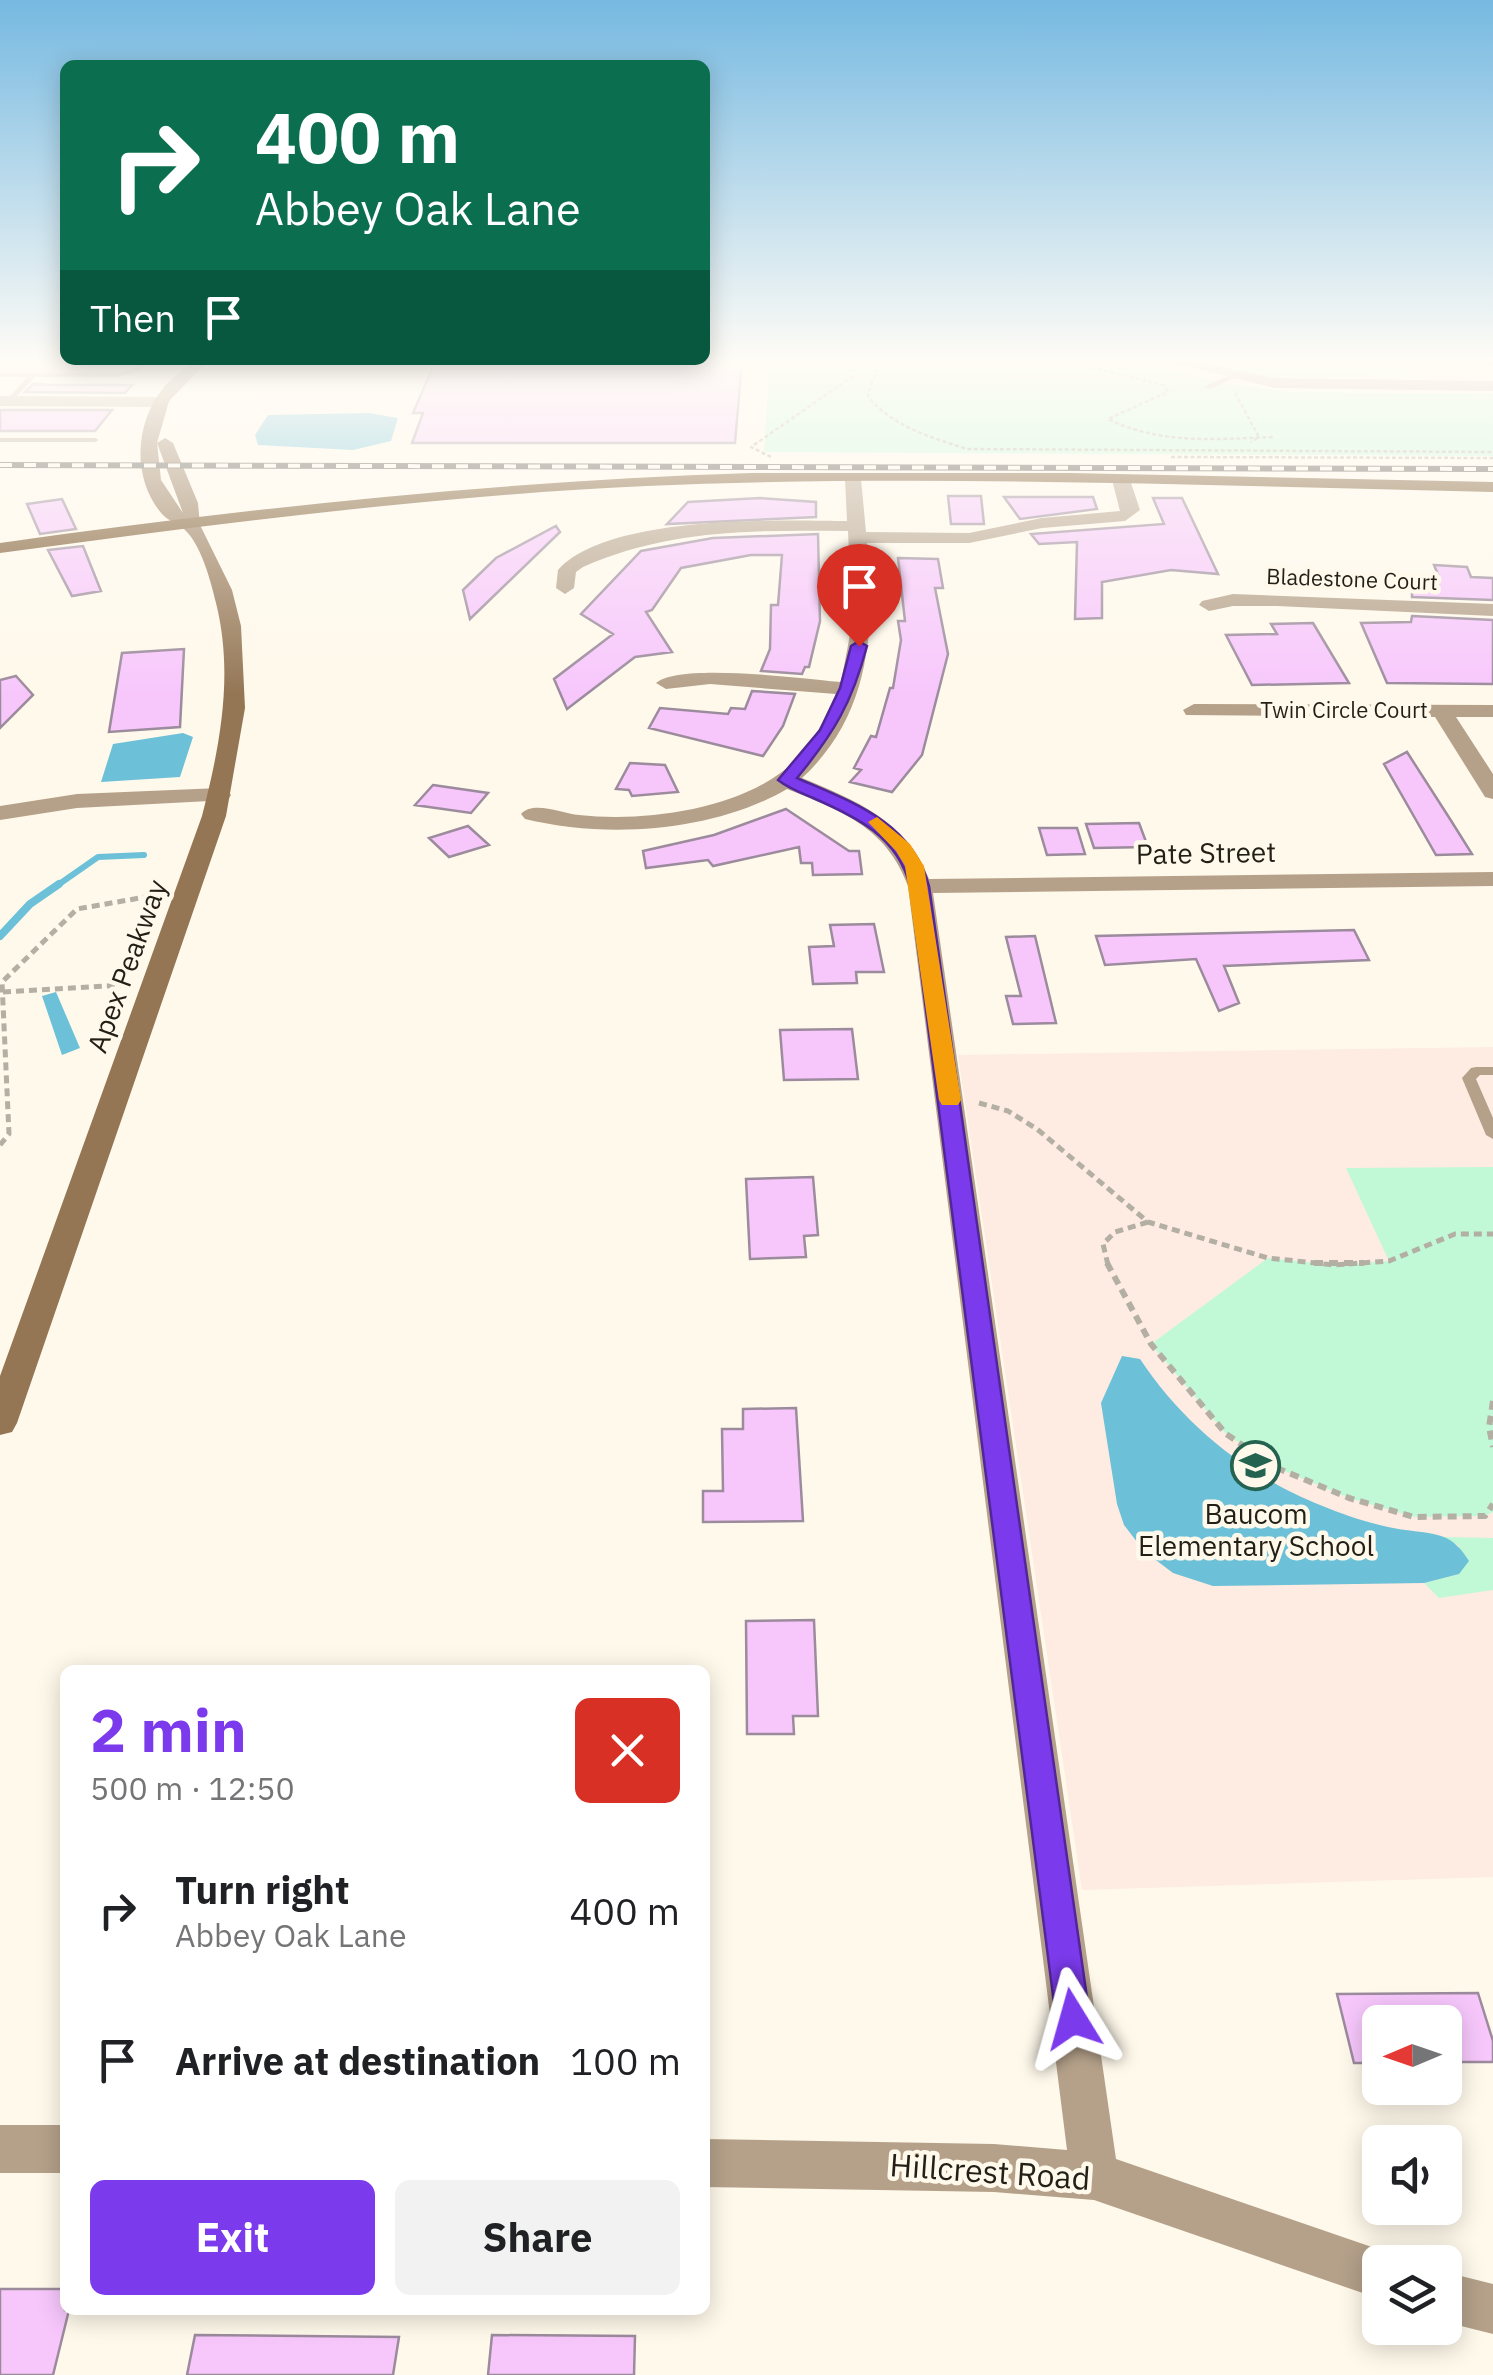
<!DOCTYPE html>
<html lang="en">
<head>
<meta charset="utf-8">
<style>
  body { margin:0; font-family:"IBM Plex Sans",sans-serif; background:#f2f2f2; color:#202124; height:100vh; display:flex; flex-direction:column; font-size:38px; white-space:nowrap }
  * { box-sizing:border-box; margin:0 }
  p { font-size:32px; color:#757577 }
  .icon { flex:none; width:55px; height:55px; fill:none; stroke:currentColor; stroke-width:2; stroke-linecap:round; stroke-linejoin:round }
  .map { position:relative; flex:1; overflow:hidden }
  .details { position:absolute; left:60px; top:1665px; width:650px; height:650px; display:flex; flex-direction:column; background:#fff; border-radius:15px; box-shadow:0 5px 25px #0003 }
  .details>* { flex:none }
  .banner { position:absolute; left:60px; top:60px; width:650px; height:305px; border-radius:15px; box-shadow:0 5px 25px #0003; background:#0b6e4f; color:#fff; overflow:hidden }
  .needle { width:65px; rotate:268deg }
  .buttons { position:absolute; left:1362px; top:2005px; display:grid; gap:20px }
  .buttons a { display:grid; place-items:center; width:100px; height:100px; border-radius:15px; background:#fff; box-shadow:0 5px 25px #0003; font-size:50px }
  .pin { position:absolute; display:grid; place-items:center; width:85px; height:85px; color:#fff; margin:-102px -42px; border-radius:50% 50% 50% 0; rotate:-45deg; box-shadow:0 0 10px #0007 }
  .pin .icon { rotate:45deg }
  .me { position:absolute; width:110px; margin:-55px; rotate:352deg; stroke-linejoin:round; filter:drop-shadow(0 0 8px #0008) }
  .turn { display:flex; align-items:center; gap:35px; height:210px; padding:0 30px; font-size:45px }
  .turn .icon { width:130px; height:130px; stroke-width:2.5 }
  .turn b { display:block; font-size:70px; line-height:85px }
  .then { display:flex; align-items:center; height:95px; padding:0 30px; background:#0003; gap:20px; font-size:38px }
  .round { display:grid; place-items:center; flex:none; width:105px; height:105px; border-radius:15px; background:#f2f2f2 }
  .summary { display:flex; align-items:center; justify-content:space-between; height:170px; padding:0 30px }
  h1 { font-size:60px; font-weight:700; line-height:75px; color:#7c3aed }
  .primary-button { display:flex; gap:20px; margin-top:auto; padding:20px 30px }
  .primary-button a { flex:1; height:115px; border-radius:15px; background:#7c3aed; color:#fff; font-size:40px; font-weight:700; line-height:115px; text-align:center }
  .primary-button a+a { background:#f2f2f2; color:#202124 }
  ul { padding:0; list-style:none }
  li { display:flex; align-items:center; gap:30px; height:150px; padding:0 30px }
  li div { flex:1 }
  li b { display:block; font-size:38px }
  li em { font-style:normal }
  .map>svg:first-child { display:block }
  .education { fill:#feebe1 }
  .green { fill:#c1f9d7 }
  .water { fill:#6cc0d7 }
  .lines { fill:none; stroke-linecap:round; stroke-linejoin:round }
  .stream-far1 { stroke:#6cc0d7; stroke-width:6 }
  .stream { stroke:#6cc0d7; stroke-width:8 }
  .building { fill:#f7c7fc; stroke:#9c8b9d; stroke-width:2.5 }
  .path-far2 { stroke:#b4afa3; stroke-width:2.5; stroke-dasharray:4 2.5; stroke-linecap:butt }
  .path-far1 { stroke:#b4afa3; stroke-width:5; stroke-dasharray:8 5; stroke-linecap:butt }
  .path { stroke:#b4afa3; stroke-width:6; stroke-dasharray:9 6; stroke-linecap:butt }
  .lane { fill:#b5a18a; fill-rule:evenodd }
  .street { fill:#b5a18a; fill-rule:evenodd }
  .secondary { fill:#947655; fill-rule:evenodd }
  .primary { fill:#7b582d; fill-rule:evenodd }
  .rail-casing { stroke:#504c43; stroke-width:6 }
  .rail { stroke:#fff9eb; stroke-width:4; stroke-dasharray:12; stroke-linecap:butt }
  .route { fill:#7c3aed; stroke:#51269a; stroke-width:2.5 }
  .slow { fill:#f59e0b }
  .labels { text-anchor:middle; stroke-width:9; stroke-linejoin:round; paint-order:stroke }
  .far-street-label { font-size:22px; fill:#221f17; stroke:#fff9eb }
  .street-label { font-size:28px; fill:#221f17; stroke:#fff9eb }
  .poi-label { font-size:28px; fill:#221f17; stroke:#fff9eb }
  .near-street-label { font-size:32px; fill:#221f17; stroke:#fff9eb }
</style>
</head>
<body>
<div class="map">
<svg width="1493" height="2375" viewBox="0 0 1493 2375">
  <rect width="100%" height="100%" fill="#fff9eb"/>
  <path class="education" d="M1493,1047V1877L1082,1890L958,1055Z"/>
  <path class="green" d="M770,361H1136L1220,382L1291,392L1493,394V456L764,452Z
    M1195,361H1386L1410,371L1403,375L1277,378Z
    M1493,1167V1512L1485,1516L1414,1517L1349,1498L1277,1468L1226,1434L1151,1344L1268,1258L1334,1265L1389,1261L1346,1168Z
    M1443,1537L1493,1538V1590L1439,1598L1424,1583L1459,1574V1546Z"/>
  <path class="water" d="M369,413L398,418L391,441L353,450L258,445L255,435L268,415Z
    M183,733L193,737L180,777L101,782L113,744Z
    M56,992L80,1048L62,1055L42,996Z
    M1122,1356L1140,1359C1185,1427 1252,1480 1330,1509C1348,1516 1369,1523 1388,1527C1405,1531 1425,1531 1441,1536C1454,1540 1462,1550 1469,1561L1459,1574L1424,1583L1213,1586L1173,1573L1144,1551L1124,1525L1117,1504L1101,1403Z"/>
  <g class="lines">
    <path class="stream-far1" d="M55,887L98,857L144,855"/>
    <path class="stream" d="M0,936L30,904L59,884"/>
  </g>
  <path class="building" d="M742,361L735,443H412L423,413H413L435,362Z
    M33,384L54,385H132L125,393L25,392Z
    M0,410H112L95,431H0Z
    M948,496H981L984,524H951Z
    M1004,497H1093L1097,509L1020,519Z
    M760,498L816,502V517L667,524L688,502Z
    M1153,498H1182L1218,574L1171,570L1102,582V618L1075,619L1077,542L1039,544L1031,534L1164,524Z
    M62,499L76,529L40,534L27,504Z
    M556,526L560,532L470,619L463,590L496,558Z
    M818,534L820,621L809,667H805L802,674L761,671L770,649L771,605H778L782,555H751L681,568L652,610L646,612L672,652L635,657L567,709L554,679L613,634L581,614L641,551L713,538Z
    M83,546L101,591L72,596L48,550Z
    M898,558L938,559L943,588H935L948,654L922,755L892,792L850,782L861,770L854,768L871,736L876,737L890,688H893L901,640L898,621H905Z
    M1434,565L1467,567L1471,577L1493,578V600L1412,597V576L1439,577Z
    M1412,616L1493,620V684L1387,683L1361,623L1411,622Z
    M1313,623L1349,683L1252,685L1226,635L1277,634L1271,624Z
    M184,649L180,727L109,732L122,653Z
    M16,676L33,695L0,728V680Z
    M752,691L795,694L783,726L763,756L649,728L660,708L728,714L731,708L745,709Z
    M1407,752L1450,819L1472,854L1436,855L1384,764Z
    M630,763L665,765L678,792L632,796L629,790L616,789Z
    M433,785L488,793L471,813L415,805Z
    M786,809L849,851H859L862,874L813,875L812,863H801L799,847L713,866L708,860L646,868L643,851L714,835Z
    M1139,823L1148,847L1094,848L1086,824Z
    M468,826L489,845L449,857L429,838Z
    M1039,828H1077L1085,854L1047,855Z
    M874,924L884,972H856L857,983L813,984L809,947L834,946L830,925Z
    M1354,930L1369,960L1224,966L1239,1003L1219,1011L1196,959L1105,965L1096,936Z
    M1035,936L1056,1023L1013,1024L1006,996H1021L1006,937Z
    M852,1029L858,1079L784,1080L780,1030Z
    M813,1177L818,1235L804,1236L806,1257L750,1259L746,1179Z
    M796,1408L803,1521L703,1522V1491H723L722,1429H743V1409Z
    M814,1620L818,1716H793L794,1734H747L746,1621Z
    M1478,1993L1493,2041V2062H1445V2022H1380V2063H1354L1337,1994Z
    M0,2289H65V2310H69L53,2375H0Z
    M195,2335L399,2337L393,2375H187Z
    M492,2335L635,2336L634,2375H488Z"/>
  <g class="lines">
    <path class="path-far2" d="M888,361C875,370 871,382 868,397C894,427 930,437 967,449L1493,452
      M1066,361L1163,385L1168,392L1108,419C1161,445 1217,439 1274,437
      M1235,393L1259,437L1251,442
      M771,457L751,447L853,376L855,361
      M1171,457L1493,458"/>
    <path class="path-far1" d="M3,992L124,985
      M979,1103L1008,1111L1037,1129L1148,1222L1268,1258L1334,1265L1389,1261L1455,1234H1493
      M0,1145L9,1134L2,982L77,909L157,895
      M1108,1265L1103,1244L1115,1232L1148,1222"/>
    <path class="path" d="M1107,1263L1151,1344L1226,1434L1277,1468L1349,1498L1414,1517L1485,1516L1493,1504
      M1314,1263H1364
      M1493,1401L1489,1427L1493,1447"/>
    <path class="lane" d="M0,361H5L1,363Z
      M138,361H146L141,371L118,377H35L10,403L6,401L27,377H0V373H118L135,368Z
      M1232,374L1239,376L1210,389L1203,387Z
      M0,438H95L99,440L95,442H0Z
      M1476,1067H1493V1075H1480L1476,1079L1493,1118V1139L1486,1135L1462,1078L1471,1068Z"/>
    <path class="street" d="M1165,361H1193L1275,378L1493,381V391L1275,388Z
      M0,396L162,397L170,402L162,407L0,406Z
      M853,474L861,479L866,532L969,533L1042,518L1120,511L1112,480L1121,475L1130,480L1140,510L1125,521L1042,528L969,543H867C876,628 870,716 802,778C855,800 907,821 929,879L1493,872V886L933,893L1116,2159L1398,2256L1400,2262H1380V2299L1094,2200L994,2192L705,2187V2139L994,2144L1067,2150L908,886C886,827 842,811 787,789C713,832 607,839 525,819L521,814C534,800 562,814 579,815C640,822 728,811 779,774C806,755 824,724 836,694L710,684L666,689L656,683C679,662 805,679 841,682L852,624L848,531C756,530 668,529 583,567L576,572L574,588L565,594L556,588L558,570C607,515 777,520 847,521L845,479Z
      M1233,594L1493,604V616L1277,606H1233L1209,611L1199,605L1202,601Z
      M1194,704L1493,705V717H1456L1493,774V799L1485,797L1435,717L1186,715L1183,710Z
      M220,788L228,790L231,795L228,800L77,808L0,820V806L77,794Z
      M0,2125H65V2173H0Z
      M1445,2272L1493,2284V2334L1445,2322Z"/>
    <path class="secondary" d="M193,361H208L169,401L157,443L165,438L173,443L198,503L200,525L232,590L241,626L245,708L226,816L17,1423L12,1432L0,1435V1376L202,816C220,746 234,675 216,603C211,582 202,548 187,532C180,524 169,522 162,514C131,478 135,422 164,387C173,377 184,370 193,361ZM157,443L183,513L161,480Z"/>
    <path class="primary" d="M751,473H1070L1493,482V492C1211,486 928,474 646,486C430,496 215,524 0,553V543C250,508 499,481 751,473Z"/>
    <defs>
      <path id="rail" d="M1483,361L1493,362
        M0,465L1493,469"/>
    </defs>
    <use href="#rail" class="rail-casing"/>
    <use href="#rail" class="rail"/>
  </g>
  <linearGradient id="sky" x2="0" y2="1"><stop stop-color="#76b9e1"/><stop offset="0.52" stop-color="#fffcf6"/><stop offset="1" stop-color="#fffcf6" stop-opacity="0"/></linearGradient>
  <rect width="1493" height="694" fill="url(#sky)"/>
  <path class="route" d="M859,641L867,646C852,703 834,733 797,778C852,802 912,822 929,886L1090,2019L1085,2031L1073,2036L1061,2031L1056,2019L910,886C898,837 857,817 813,798C801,793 788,788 778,780L820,730L840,688L851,646Z"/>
  <path class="slow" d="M877,817L910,844L924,866L961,1100L958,1105H942L939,1100L905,866L896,851L868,822Z"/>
  <defs>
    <symbol id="school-ring" viewBox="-11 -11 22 22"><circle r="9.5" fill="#fff9eb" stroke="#246350" stroke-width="1.5"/><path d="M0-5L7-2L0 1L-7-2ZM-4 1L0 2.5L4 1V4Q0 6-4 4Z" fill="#246350"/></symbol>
  </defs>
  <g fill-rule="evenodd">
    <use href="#school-ring" x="1228" y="1438" width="55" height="55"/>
  </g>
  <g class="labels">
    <g class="far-street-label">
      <text transform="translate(1352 579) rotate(2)" y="8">Bladestone Court</text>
      <text x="1344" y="718">Twin Circle Court</text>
    </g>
    <g class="street-label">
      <text transform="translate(1206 853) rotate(-1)" y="10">Pate Street</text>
      <text transform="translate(127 966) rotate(-70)" y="10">Apex Peakway</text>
    </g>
    <g class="poi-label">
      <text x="1256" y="1524">Baucom<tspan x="1256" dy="32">Elementary School</tspan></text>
    </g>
    <g class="near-street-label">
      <text transform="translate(990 2172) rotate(4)" y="11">Hillcrest Road</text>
    </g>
  </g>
</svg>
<div class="buttons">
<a><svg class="needle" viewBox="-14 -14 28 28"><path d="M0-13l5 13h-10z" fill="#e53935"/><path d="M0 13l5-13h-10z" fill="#757577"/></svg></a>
<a><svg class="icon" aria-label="sound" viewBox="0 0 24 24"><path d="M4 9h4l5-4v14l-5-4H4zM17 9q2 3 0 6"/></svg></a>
<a><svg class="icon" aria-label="layers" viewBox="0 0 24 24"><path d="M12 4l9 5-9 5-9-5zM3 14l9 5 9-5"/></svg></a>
</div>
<div class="pin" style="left:859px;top:646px;background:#d93025"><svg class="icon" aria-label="arrive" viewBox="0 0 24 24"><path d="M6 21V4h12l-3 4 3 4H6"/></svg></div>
<svg class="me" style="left:1073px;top:2019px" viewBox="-20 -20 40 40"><path d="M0-17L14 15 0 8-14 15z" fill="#7c3aed" stroke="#fff" stroke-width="4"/></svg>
<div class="banner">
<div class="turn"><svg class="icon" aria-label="right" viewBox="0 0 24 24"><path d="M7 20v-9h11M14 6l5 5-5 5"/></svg><div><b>400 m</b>Abbey Oak Lane</div></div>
<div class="then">Then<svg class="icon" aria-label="arrive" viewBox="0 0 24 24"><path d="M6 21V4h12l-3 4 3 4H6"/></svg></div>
</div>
<section class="details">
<div class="summary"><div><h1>2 min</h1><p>500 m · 12:50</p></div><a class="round" style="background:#d93025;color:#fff"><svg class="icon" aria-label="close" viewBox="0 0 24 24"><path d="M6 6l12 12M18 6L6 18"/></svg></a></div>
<ul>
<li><svg class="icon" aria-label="right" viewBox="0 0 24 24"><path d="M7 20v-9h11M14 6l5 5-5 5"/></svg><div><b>Turn right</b><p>Abbey Oak Lane</p></div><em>400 m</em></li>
<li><svg class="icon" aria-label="arrive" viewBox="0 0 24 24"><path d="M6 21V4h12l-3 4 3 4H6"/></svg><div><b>Arrive at destination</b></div><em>100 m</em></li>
</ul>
<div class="primary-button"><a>Exit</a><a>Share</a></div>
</section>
</div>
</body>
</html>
